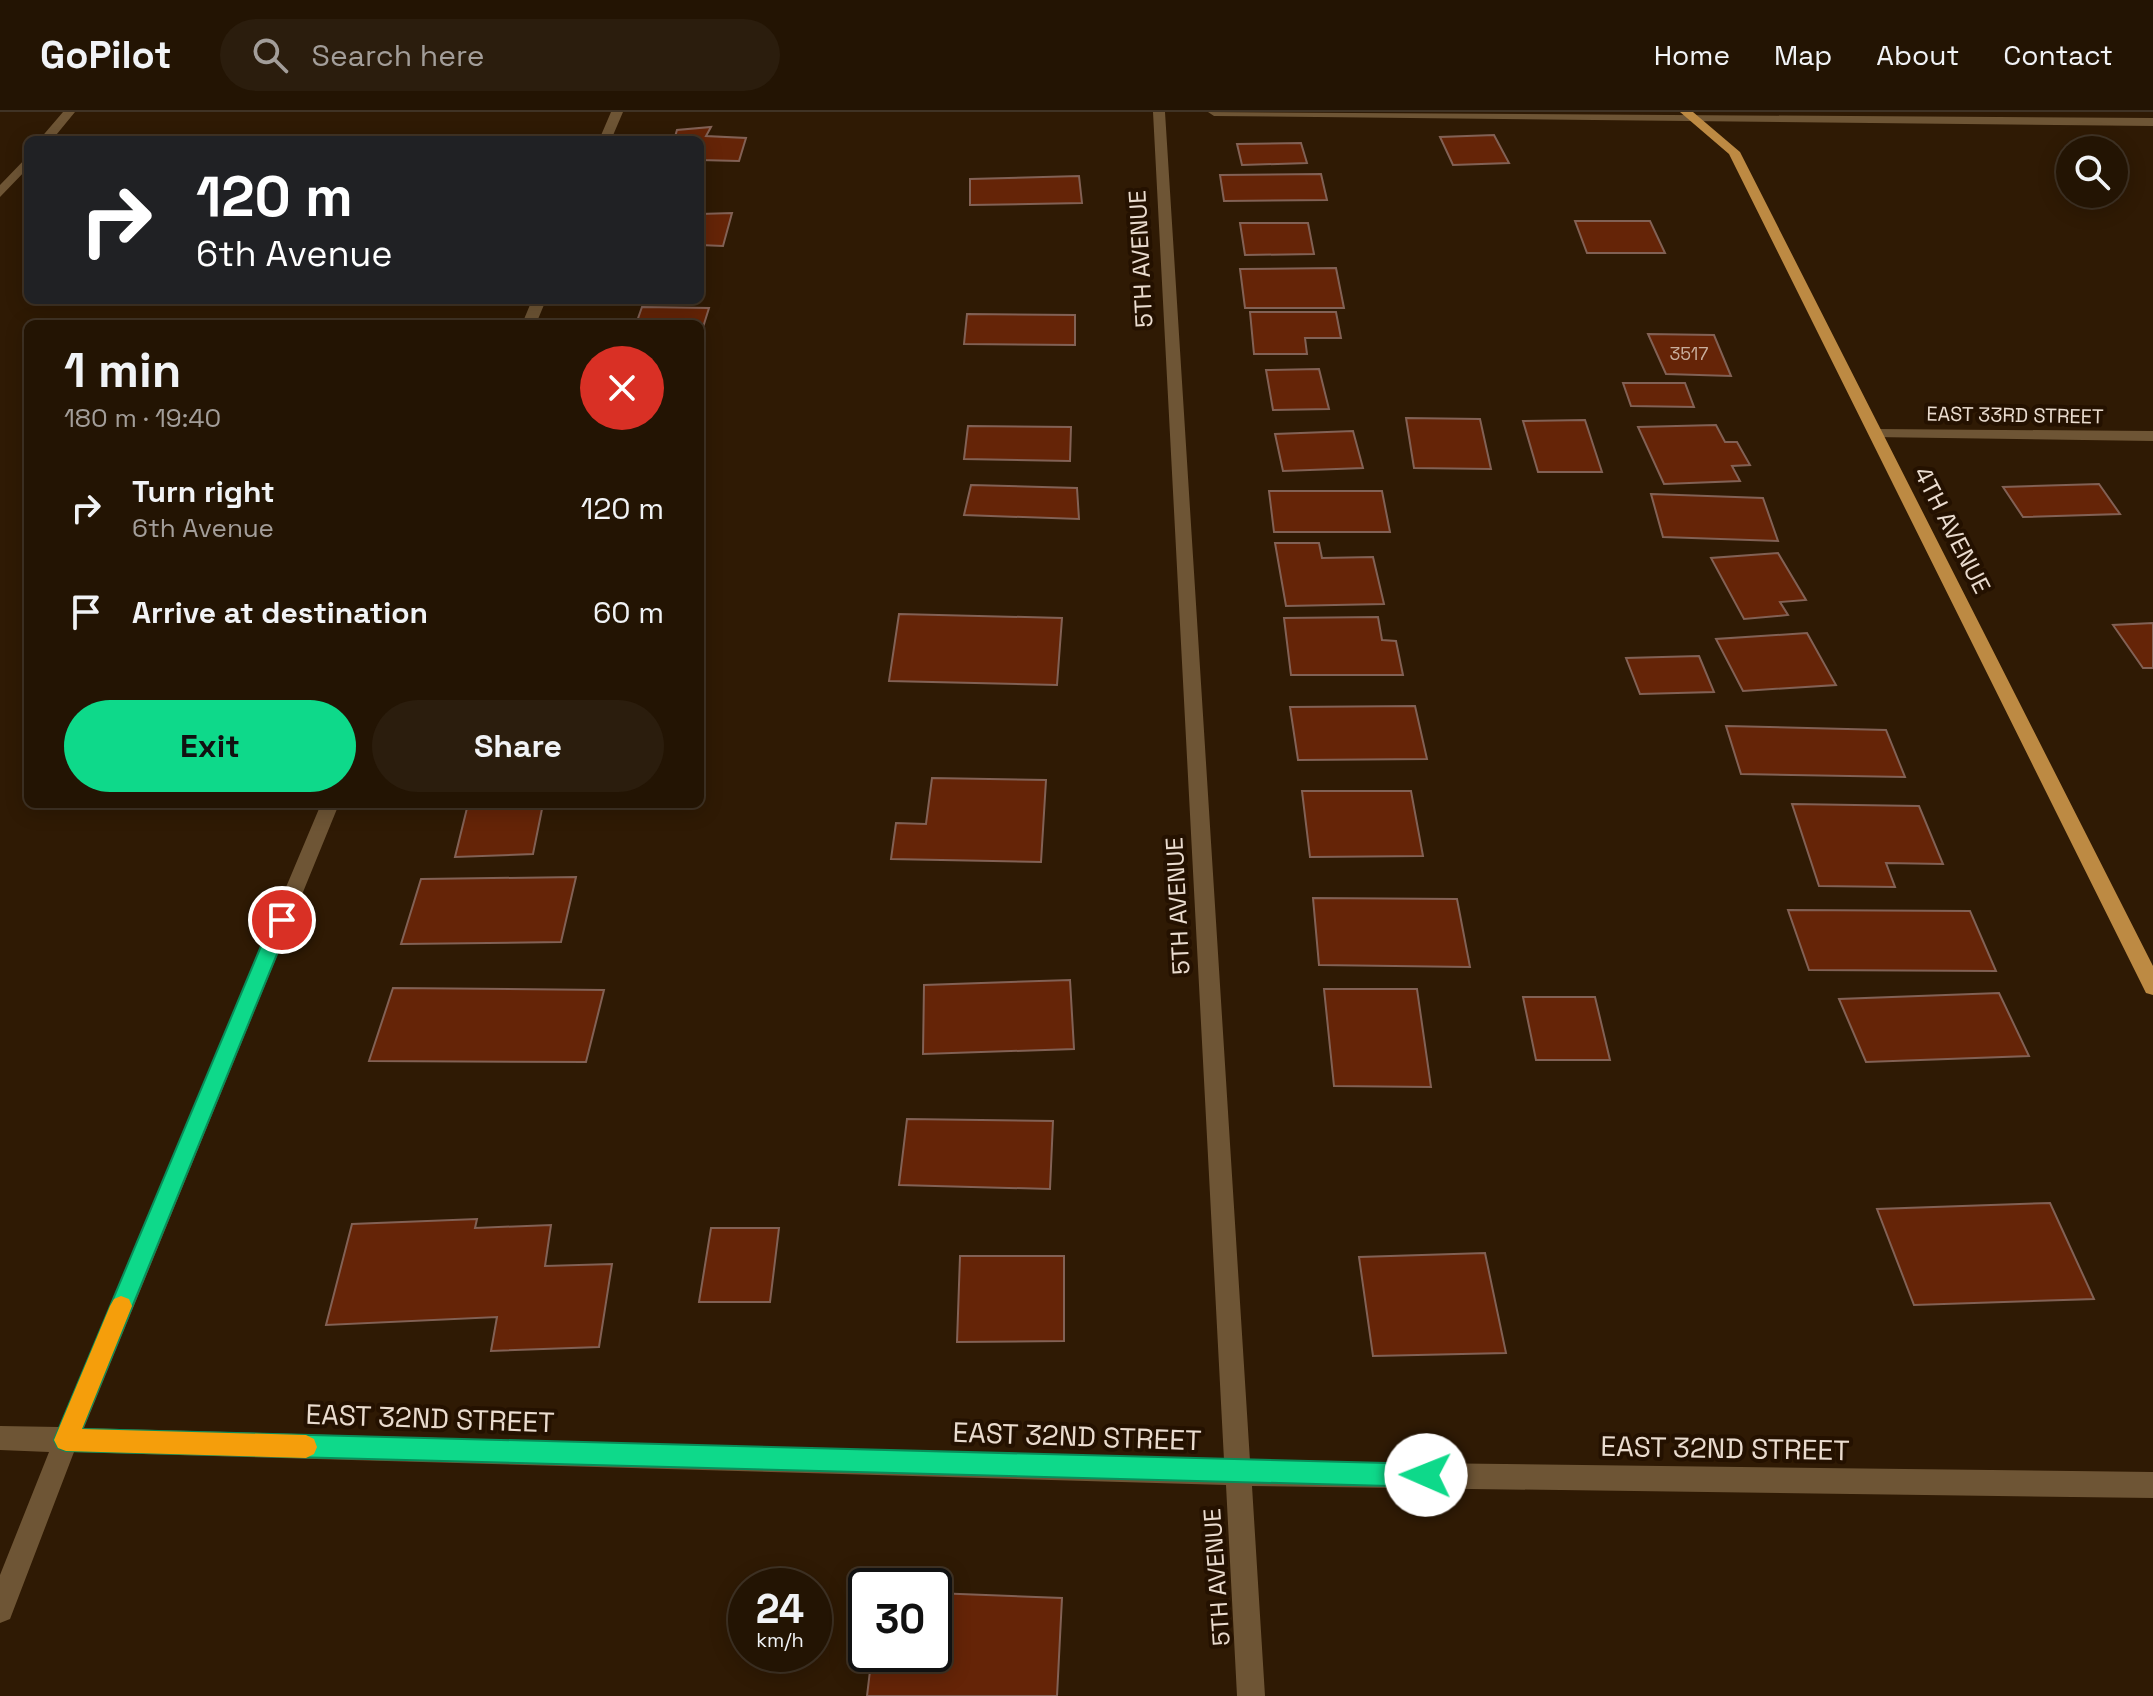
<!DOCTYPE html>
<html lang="en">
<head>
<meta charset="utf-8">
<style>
  body { margin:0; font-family:"Space Grotesk",sans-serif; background:#2b1d0d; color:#f1f3f6; height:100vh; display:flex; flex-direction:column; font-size:30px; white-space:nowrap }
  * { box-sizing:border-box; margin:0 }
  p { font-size:26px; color:#a39e9a }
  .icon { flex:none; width:44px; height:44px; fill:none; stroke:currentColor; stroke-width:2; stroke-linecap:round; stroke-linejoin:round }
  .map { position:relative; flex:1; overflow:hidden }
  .sheet { position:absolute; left:24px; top:208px; width:680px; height:488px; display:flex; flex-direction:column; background:#231403; border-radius:12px; box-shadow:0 4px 20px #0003,0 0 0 2px #403325 }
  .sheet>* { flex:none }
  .hud { position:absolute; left:24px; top:24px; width:680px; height:168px; border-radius:12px; box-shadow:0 4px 20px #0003,0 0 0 2px #403325; background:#202124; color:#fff; overflow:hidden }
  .fabs { position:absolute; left:2056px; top:24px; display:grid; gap:16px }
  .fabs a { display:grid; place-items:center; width:72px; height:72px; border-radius:50%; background:#231403; box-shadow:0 4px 20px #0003,0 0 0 2px #403325; font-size:40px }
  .speed { position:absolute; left:728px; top:1456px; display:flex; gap:16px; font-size:40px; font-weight:700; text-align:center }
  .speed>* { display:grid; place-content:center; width:104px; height:104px; border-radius:50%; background:#231403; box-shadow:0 4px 20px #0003,0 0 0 2px #403325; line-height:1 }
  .speed small { font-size:20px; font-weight:400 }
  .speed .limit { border:4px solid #111; border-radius:12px; background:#fff; color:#111 }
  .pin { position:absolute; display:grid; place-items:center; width:68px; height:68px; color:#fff; margin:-34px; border:4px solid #fff; border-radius:50%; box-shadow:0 2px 8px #0007 }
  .me { position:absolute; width:88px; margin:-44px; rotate:271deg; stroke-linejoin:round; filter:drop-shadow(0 0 6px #0008) }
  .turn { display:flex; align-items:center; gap:28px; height:168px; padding:0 40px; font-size:36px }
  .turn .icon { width:104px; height:104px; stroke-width:2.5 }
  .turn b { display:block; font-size:56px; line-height:68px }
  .round { display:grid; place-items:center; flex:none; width:84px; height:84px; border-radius:42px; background:#2b1d0d }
  .overview { display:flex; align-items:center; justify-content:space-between; height:136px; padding:0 40px }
  h1 { font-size:48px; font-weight:700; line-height:60px }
  .cta { display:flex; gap:16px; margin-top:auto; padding:16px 40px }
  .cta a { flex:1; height:92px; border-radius:48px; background:#0ed98a; color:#111; font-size:32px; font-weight:700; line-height:92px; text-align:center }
  .cta a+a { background:#2b1d0d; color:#f1f3f6 }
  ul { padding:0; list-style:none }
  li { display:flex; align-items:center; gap:24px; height:104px; padding:0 40px }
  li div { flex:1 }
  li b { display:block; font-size:30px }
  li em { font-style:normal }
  header { display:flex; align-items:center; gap:48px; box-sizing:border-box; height:112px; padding:0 40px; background:#231403; border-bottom:2px solid #403325 }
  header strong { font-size:38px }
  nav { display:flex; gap:44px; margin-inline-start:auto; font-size:28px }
  .search { width:560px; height:72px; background:#2b1d0d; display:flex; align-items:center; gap:20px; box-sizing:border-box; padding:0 28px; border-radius:44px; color:#a39e9a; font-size:30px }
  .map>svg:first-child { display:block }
  .building { fill:#652407; stroke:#826155; stroke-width:2 }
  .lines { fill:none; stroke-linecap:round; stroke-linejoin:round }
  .minor { fill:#6e5535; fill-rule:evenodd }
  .major { fill:#bd8a43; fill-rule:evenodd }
  .route { fill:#0ed98a; stroke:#098d5a; stroke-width:2 }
  .slow { fill:#f59e0b }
  .labels { text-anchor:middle; stroke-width:8; stroke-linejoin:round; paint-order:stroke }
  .far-number-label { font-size:18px; fill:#c9ae9d }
  .far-street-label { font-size:20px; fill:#eadccf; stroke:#241100 }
  .street-label { font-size:24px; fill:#eadccf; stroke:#241100 }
  .near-street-label { font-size:28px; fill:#eadccf; stroke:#241100 }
</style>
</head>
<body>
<header>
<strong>GoPilot</strong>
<div class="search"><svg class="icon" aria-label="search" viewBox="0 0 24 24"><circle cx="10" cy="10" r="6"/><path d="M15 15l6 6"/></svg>Search here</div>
<nav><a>Home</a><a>Map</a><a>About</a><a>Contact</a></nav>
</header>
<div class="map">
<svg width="2153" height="1584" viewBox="0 0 2153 1584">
  <rect width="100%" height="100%" fill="#2f1a04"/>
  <path class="building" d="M711,15L706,24L746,26L739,49L700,48V28H674L677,18Z
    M1494,23L1509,51L1453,53L1440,25Z
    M1301,31L1307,51L1242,53L1237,32Z
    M1321,62L1327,88L1224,89L1220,63Z
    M1079,64L1082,91L970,93V67Z
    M732,101L723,134L700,133V102Z
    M1575,109H1650L1665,141H1587Z
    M1240,111H1308L1314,142L1245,143Z
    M1336,156L1344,196H1245L1240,157Z
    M642,195L709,196L700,225V212H636Z
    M1250,200H1336L1341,226H1305L1307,242H1254Z
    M967,202L1075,203V233L964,232Z
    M1648,222L1714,223L1731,264L1666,262Z
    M1319,257L1329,297L1273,298L1266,258Z
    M1623,271H1685L1694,295L1631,294Z
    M1406,306L1480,307L1491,357L1414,356Z
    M1585,308L1602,360H1538L1523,309Z
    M1716,313L1725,330H1737L1750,353L1732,354L1740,369L1664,372L1638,315Z
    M968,314L1071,315L1070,349L964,347Z
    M1353,319L1363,356L1283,359L1275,322Z
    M2099,372L2120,402L2023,405L2003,375Z
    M971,373L1077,376L1079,407L964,403Z
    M1269,379H1382L1390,420H1274Z
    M1651,382L1763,386L1778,429L1663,425Z
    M1275,431H1319L1322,446L1373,445L1384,492L1286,494Z
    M1778,441L1806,488L1780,490L1788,503L1744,507L1711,446Z
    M899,502L1062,506L1057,573L889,569Z
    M1378,505L1382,528L1396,529L1403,563H1291L1284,506Z
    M2153,511V556H2143L2113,513Z
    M1807,521L1836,573L1743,579L1716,527Z
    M1699,544L1714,580L1640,582L1626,546Z
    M1415,594L1427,647L1298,648L1290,595Z
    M1726,614L1886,618L1905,665L1741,662Z
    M932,666L1046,668L1041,750L891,747L896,711L926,712Z
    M1302,679H1411L1423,744L1310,745Z
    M468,692H543L533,742L455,745Z
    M1792,692L1919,694L1943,752L1886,751L1895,775L1819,774Z
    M576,765L561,830L401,832L421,767Z
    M1313,786L1457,787L1470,855L1319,853Z
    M1788,798L1970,799L1996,859L1809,858Z
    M1070,868L1074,937L923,942L924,873Z
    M393,876L604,878L586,950L369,949Z
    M1324,877H1417L1431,975L1334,974Z
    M1999,881L2029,944L1866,950L1839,887Z
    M1523,885H1595L1610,948H1536Z
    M907,1007L1053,1009L1050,1077L899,1073Z
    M2050,1091L2094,1187L1914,1193L1877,1097Z
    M477,1107L475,1116L551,1113L545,1154L612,1152L599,1235L491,1239L497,1205L326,1213L352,1112Z
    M711,1116H779L770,1190H699Z
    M1485,1141L1506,1241L1373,1244L1359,1145Z
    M960,1144H1064V1229L957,1230Z
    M934,1481L1062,1486L1057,1584H867L872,1542H934Z"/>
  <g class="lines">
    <path class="minor" d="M63,0H75L52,28H39Z
      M611,0H623L611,28H599Z
      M1153,0H1165L1250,1349L2153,1360V1386L1252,1374L1265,1584H1237L1226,1373L74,1340L10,1507L0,1511V1463L49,1340L0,1338V1314L59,1315L321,692H339L84,1316L1224,1348Z
      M1208,0L2153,6V14L1214,4Z
      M28,44V56L0,85V73Z
      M532,188H546L536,212H522Z
      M1877,317L2153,319V329L1872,325V319Z"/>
    <path class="major" d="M1680,0H1693L1740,40L2153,854V883L2146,881L2143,875L1729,42Z"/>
  </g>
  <path class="route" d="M282,801L291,808L82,1317L1426,1352L1434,1355L1438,1363L1434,1371L1426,1375L66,1339L58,1336L54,1328L272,808Z"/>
  <path class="slow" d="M121,1184L129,1187L132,1194L82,1317L306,1323L314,1327L317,1335L314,1342L306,1346L66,1339L58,1336L54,1328L110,1194L114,1187Z"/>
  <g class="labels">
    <g class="far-number-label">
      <text x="1689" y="248">3517</text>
    </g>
    <g class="far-street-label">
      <text transform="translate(2015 303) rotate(1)" y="7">EAST 33RD STREET</text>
    </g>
    <g class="street-label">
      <text transform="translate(1141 147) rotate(-93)" y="8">5TH AVENUE</text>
      <text transform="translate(1952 418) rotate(63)" y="8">4TH AVENUE</text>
      <text transform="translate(1178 794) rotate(-93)" y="8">5TH AVENUE</text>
      <text transform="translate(1217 1465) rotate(-94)" y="8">5TH AVENUE</text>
    </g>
    <g class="near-street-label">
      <text transform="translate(430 1306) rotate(2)" y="10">EAST 32ND STREET</text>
      <text transform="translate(1077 1324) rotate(2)" y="10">EAST 32ND STREET</text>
      <text transform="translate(1725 1336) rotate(1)" y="10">EAST 32ND STREET</text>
    </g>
  </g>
</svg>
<div class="fabs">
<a><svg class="icon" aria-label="search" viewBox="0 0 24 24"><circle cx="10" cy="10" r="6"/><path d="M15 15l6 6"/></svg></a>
</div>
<div class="speed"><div>24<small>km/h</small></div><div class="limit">30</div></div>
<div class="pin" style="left:282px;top:808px;background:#d93025"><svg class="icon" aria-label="arrive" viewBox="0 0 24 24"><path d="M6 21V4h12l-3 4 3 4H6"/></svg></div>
<svg class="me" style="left:1426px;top:1363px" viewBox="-20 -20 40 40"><circle r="19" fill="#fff"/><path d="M0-13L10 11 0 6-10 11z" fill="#0ed98a"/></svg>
<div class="hud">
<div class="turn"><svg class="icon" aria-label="right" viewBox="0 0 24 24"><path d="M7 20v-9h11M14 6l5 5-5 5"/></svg><div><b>120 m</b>6th Avenue</div></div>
</div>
<section class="sheet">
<div class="overview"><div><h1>1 min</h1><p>180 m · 19:40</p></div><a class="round" style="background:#d93025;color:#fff"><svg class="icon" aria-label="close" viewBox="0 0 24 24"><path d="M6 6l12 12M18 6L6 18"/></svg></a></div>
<ul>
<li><svg class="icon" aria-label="right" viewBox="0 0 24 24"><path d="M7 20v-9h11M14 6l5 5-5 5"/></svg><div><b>Turn right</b><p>6th Avenue</p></div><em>120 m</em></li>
<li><svg class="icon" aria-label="arrive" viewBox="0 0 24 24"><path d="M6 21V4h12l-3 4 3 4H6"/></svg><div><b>Arrive at destination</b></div><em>60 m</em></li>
</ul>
<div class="cta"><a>Exit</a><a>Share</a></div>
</section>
</div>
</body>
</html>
